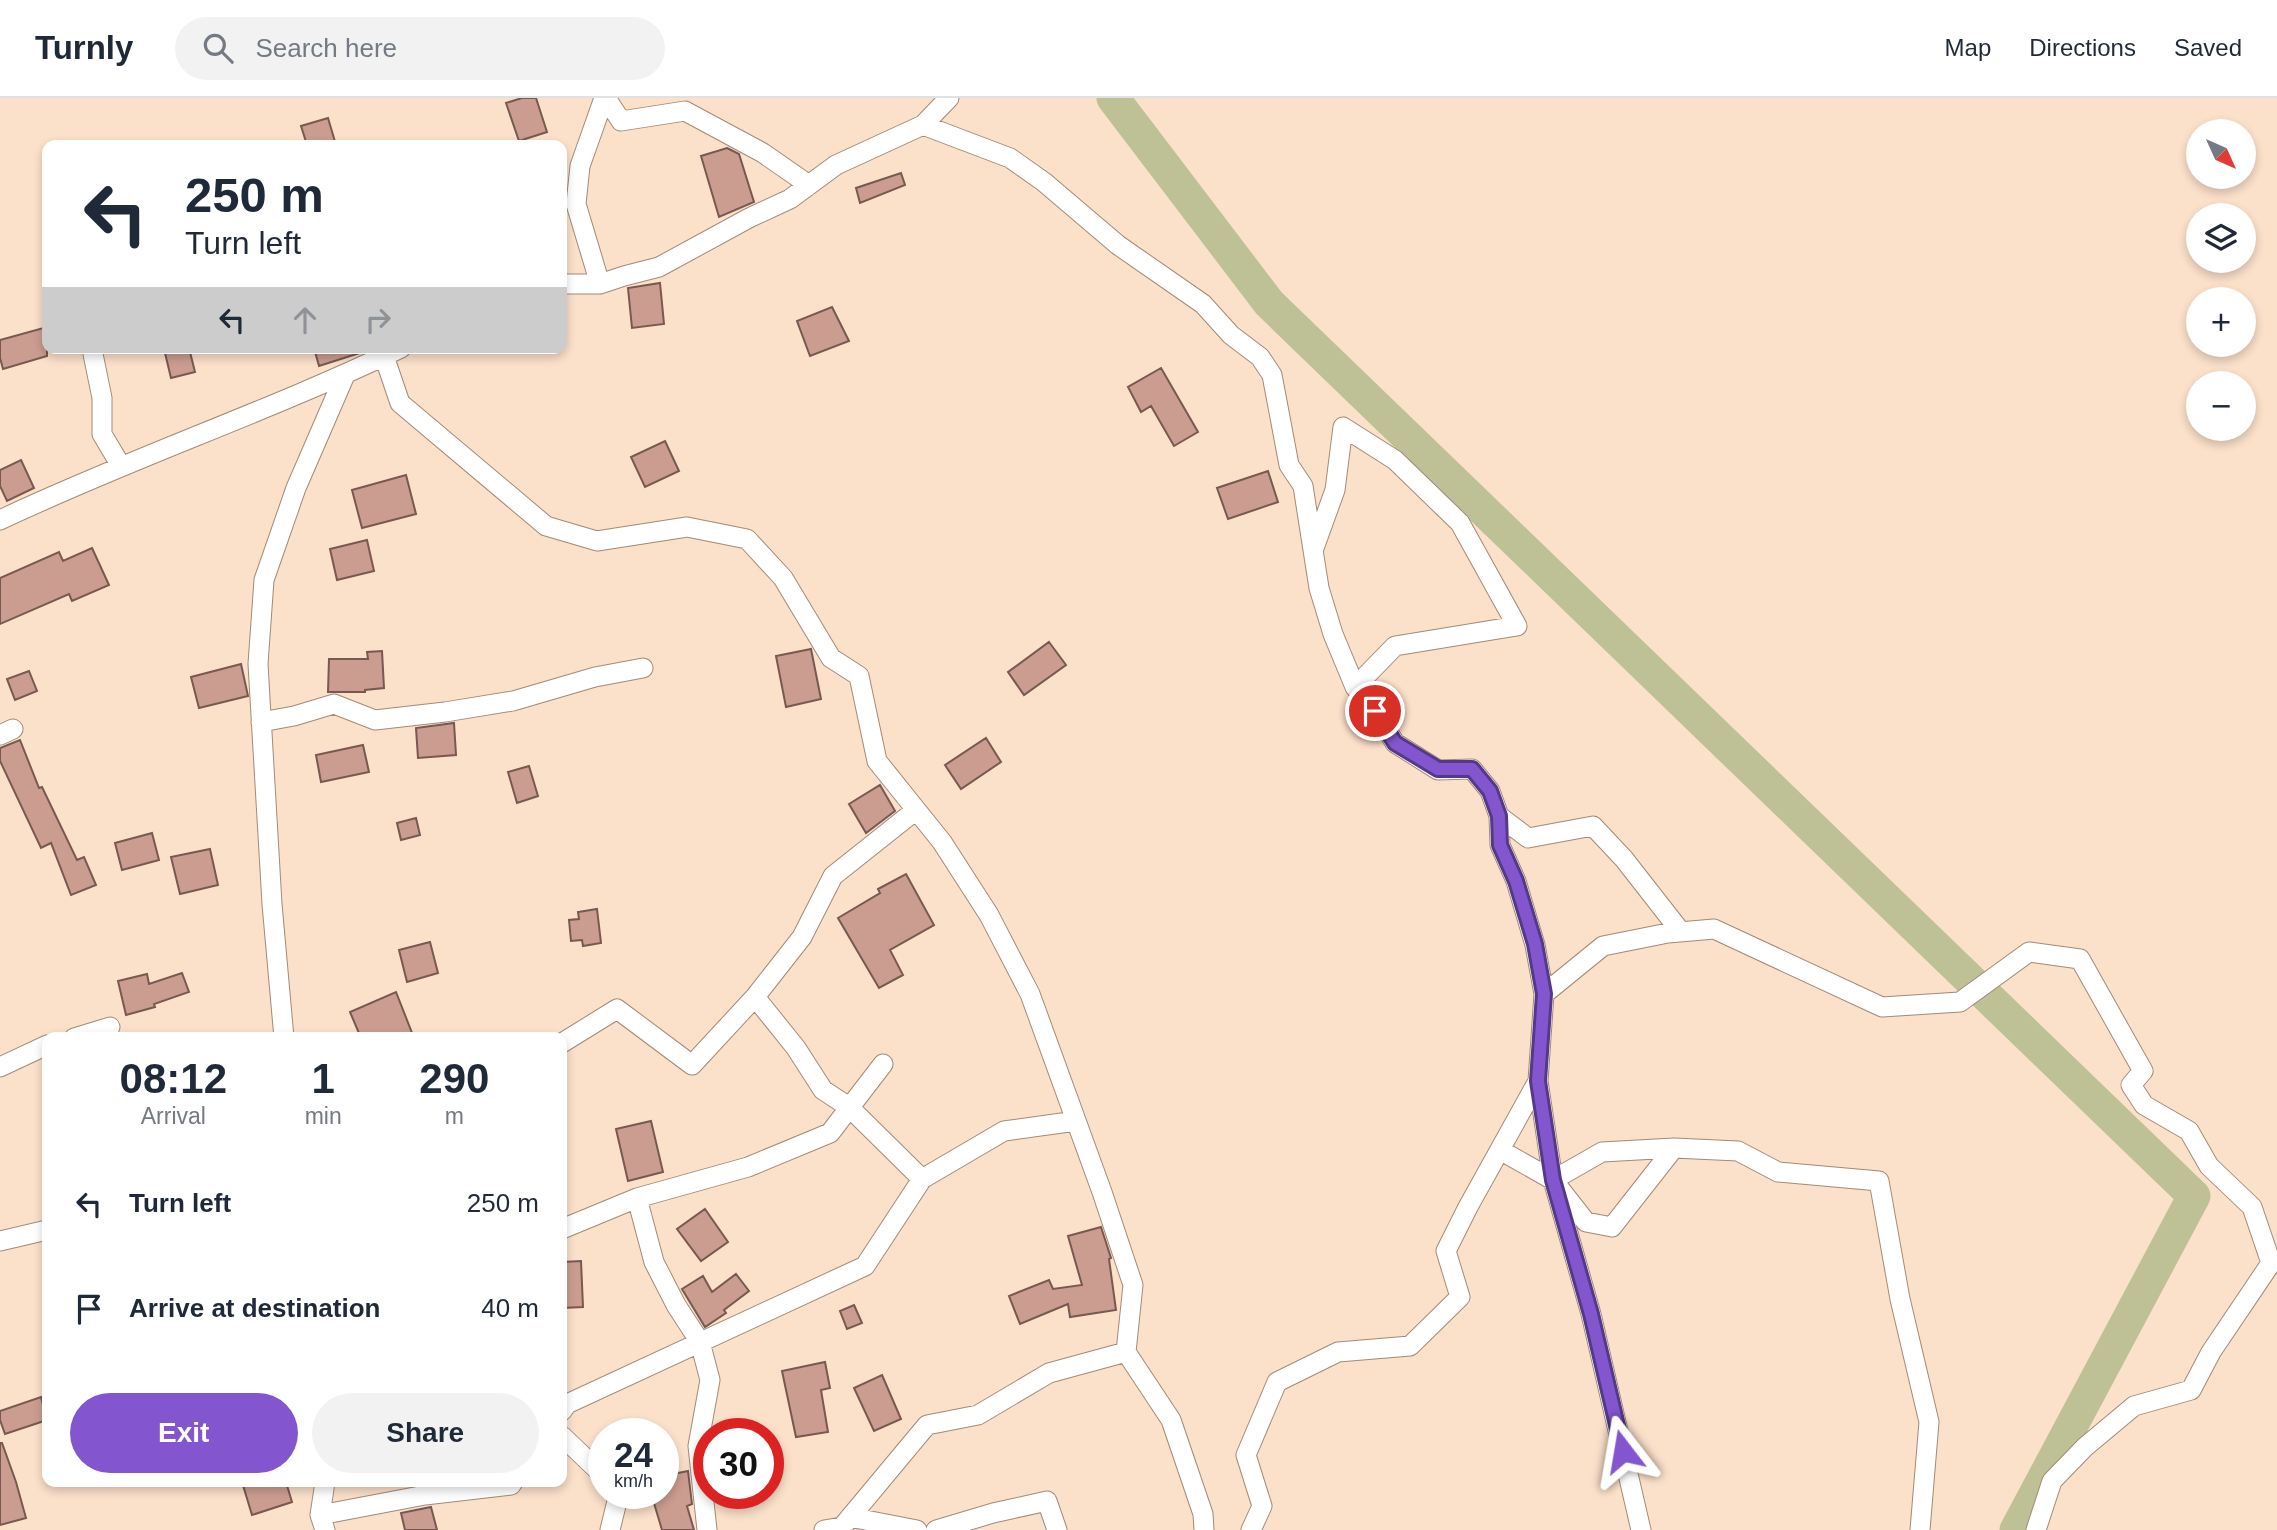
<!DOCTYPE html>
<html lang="en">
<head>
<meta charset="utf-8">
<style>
  body { margin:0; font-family:Helvetica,sans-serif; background:#f2f2f3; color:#1f2937; height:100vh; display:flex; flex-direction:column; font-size:26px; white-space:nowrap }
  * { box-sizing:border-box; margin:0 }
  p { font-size:23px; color:#747a83 }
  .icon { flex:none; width:38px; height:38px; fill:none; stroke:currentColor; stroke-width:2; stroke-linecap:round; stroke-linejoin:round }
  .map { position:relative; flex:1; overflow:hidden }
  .sheet { position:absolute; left:42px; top:934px; width:525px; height:455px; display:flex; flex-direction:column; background:#fff; border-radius:14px; box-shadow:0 4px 10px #0003 }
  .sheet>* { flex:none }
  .top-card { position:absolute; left:42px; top:42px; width:525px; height:214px; border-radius:14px; box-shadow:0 4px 10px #0003; background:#fff; color:#1f2937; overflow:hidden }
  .needle { width:46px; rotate:135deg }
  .tools { position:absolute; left:2186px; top:21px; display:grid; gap:14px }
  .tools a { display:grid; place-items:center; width:70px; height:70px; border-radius:50%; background:#fff; box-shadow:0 4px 10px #0003; font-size:35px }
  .speed { position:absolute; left:588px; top:1320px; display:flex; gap:14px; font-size:35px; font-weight:700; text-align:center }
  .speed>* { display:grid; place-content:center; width:91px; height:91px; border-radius:50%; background:#fff; box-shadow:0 4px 10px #0003; line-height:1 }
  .speed small { font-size:18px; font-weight:400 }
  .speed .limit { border:10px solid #d22; background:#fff; color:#111 }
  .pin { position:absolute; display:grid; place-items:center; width:60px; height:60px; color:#fff; margin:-30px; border:4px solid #fff; border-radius:50%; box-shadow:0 2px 7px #0007 }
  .me { position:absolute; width:77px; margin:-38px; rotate:346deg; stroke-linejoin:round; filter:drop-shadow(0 0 5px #0008) }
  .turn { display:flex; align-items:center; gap:24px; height:147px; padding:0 28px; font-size:32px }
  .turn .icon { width:91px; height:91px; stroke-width:2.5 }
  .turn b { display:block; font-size:49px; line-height:60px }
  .lanes { display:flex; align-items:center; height:66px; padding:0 28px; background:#0003; justify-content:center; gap:35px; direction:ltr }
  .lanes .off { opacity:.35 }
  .eta { display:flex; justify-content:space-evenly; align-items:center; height:119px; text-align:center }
  .eta b { font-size:42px; font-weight:800; line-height:49px }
  .primary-button { display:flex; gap:14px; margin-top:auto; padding:14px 28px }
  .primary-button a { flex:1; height:80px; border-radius:42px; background:#8356cf; color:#fff; font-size:28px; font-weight:800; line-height:80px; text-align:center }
  .primary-button a+a { background:#f2f2f3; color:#1f2937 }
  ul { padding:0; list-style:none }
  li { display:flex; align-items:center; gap:21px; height:105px; padding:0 28px }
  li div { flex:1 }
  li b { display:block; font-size:26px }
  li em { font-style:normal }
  header { display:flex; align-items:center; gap:42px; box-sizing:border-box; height:98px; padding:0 35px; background:#fff; border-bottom:2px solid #e0e1e3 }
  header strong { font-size:33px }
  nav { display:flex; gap:38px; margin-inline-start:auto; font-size:24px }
  .search { width:490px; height:63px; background:#f2f2f3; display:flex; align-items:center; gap:18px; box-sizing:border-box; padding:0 24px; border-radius:38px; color:#747a83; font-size:26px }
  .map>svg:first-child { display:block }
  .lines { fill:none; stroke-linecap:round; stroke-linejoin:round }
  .river { stroke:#bdc195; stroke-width:33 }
  .building { fill:#cb9d90; stroke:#775951; stroke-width:2 }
  .minor-casing { stroke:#a38a76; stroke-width:21 }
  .minor { stroke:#fff; stroke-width:19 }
  .route-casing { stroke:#553887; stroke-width:18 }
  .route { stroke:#8356cf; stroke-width:12 }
</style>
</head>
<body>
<header>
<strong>Turnly</strong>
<div class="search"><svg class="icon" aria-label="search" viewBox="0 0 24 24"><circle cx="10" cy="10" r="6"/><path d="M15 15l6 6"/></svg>Search here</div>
<nav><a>Map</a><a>Directions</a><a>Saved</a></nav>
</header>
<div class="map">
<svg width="2277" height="1432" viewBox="0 0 2277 1432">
  <rect width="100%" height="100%" fill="#fbe0ca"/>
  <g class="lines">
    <path class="river" d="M1113,0L1269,205L2194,1098L2016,1432"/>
  </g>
  <path class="building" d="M522,0H536L547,34L519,43L506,5Z
    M328,20L336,47H307L301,28Z
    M727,50L739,56L754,104L719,119L701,58Z
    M901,75L905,87L860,105L856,90Z
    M660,185L664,226L632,230L628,190Z
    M832,209L849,243L810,258L797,223Z
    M47,229V258L3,271L0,260V242Z
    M184,250H189L195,274L171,280L165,255Z
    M314,250H366V253L319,268Z
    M1161,270L1198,334L1174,348L1151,308L1141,314L1128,289Z
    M665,343L679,373L645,389L631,359Z
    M21,362L34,390L7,403L0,388V372Z
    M1268,373L1278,404L1228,421L1217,390Z
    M406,377L416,416L362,430L352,392Z
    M367,442L374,473L337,482L330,451Z
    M92,450L109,487L72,503L69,496L0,526V480L59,454L63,463Z
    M1049,544L1066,567L1024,597L1008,574Z
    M811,551L821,601L786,609L776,558Z
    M382,553L384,590L365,592V594H328L329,561H368L367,554Z
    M241,566L248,598L199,610L191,579Z
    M29,573L37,593L15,602L7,581Z
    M454,625L456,657L418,660L416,630Z
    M986,640L1001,664L961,691L945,667Z
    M20,642L39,690L42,689L77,762L84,759L96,787L71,797L51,745L41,750L0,663V650Z
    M363,647L369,674L321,684L316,657Z
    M529,668L538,698L517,705L508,674Z
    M880,687L895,713L866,735L849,706Z
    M416,720L420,737L401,742L397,725Z
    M152,735L159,762L122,772L115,745Z
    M210,751L218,787L180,796L171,759Z
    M906,776L934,827L890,852L903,877L879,890L838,820L880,795L878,791Z
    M597,811L601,845L583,848L582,842L571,843L569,822L579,821L578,814Z
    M430,844L438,875L407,884L399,852Z
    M182,875L189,894L154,906L155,909L126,917L118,883L147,876L149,886Z
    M396,894L414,940H361L350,914Z
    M651,1023L663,1074L628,1083L616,1031Z
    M705,1111L728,1144L701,1163L677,1131Z
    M1101,1129L1111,1160L1109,1161L1116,1212L1070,1219L1068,1206L1020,1226L1009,1198L1049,1182L1053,1191L1082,1187L1068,1138Z
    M581,1163L583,1209L562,1210V1164Z
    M736,1176L749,1193L724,1212L726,1215L705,1229L682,1191L703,1178L712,1194Z
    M854,1207L862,1225L847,1231L840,1213Z
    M825,1264L830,1290L821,1292L828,1334L796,1339L782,1273Z
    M882,1277L901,1321L874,1333L854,1290Z
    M41,1299L47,1322L5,1336L0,1322V1313Z
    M0,1345H2L16,1384L26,1420L0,1427Z
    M688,1373L692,1406L687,1408L694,1432H662L651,1395H663V1378Z
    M242,1384H286L292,1404L252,1417Z
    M431,1409L437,1432H405L401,1415Z"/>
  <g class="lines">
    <defs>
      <path id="minor" d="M606,0L621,23L685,13L763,55L809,87
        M923,27L949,0
        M562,186H600L624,178L659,169L749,120L790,101L836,67L923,27L1010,60L1044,84L1118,147L1203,206L1231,237L1260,259L1272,277L1289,367L1303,388L1319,490L1333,536L1355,589L1375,613L1395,645L1438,672L1472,671L1490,693L1499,718L1500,747L1516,783L1535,847L1544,896L1538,983L1553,1082L1591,1216L1641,1432
        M600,186L576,106L580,68L604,0
        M93,256L102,300V336L121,368
        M384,258L400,305L546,428L597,443L687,429L747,441L783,480L831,560L859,578L877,663L942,744L989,817L1030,896L1102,1094L1133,1187L1126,1254L1171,1322L1203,1416L1204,1432
        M0,422C131,360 270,313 401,250
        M1314,450L1335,392L1343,329L1395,362L1460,425L1517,528L1395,548L1355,589
        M261,624L294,618L334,606L375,622L445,614L513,603L595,579L643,570
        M0,637L13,631
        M916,712L833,778L802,839L755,899L796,950L823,992L849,1009L922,1081
        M1499,718L1528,740L1593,728L1624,761L1681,834
        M1544,896L1603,848L1668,835L1714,831L1882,909L1960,904L2029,854L2080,861L2143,973L2131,987L2144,1007L2189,1033L2209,1068L2252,1109L2271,1165L2211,1254L2191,1292L2134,1308L2085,1349L2052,1383L2036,1432
        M74,940L110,929
        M284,940L272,806L258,566L264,482L296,390L345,277
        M562,945L617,911L692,967L755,899
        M0,969L47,947
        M1674,1050L1738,1053L1778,1074L1879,1083L1900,1201L1929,1324L1920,1432
        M1500,1052L1553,1082L1586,1124L1612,1129L1674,1050L1602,1054L1553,1082
        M637,1100L654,1164L676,1207L700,1244L710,1282L698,1348L707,1432
        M562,1131L637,1100L748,1069L830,1035L883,966
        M0,1143L47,1132
        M562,1313L567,1306L865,1168L922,1081L1004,1033L1076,1023
        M562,1338L604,1378
        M325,1384L320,1417L325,1432
        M320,1417L425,1397L511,1387L513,1384
        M850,1419L917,1432
        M610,1432L619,1395
        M824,1432L842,1429L927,1327L978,1317L1049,1275L1126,1254
        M936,1432L993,1415L1047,1403L1057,1432
        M1251,1432L1262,1408L1246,1357L1277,1284L1338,1254L1410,1248L1460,1199L1446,1153L1468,1109L1538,983"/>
    </defs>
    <use href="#minor" class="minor-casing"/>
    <use href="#minor" class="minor"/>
  </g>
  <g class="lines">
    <defs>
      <path id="route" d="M1375,613L1395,645L1438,671H1472L1490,693L1499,718L1500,747L1516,783L1535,846L1544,896L1538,983L1553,1082L1591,1216L1623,1353"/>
    </defs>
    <use href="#route" class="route-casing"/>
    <use href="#route" class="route"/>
  </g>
</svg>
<div class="tools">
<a><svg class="needle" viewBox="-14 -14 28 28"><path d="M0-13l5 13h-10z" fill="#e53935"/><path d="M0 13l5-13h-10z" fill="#747a83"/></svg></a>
<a><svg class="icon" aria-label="layers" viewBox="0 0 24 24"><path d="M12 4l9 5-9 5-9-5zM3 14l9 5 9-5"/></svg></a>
<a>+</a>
<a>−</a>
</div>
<div class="speed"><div>24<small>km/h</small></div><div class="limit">30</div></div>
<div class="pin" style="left:1375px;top:613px;background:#d93025"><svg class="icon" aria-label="arrive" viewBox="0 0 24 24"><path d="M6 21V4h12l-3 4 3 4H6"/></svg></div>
<svg class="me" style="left:1623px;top:1353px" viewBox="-20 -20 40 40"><path d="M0-17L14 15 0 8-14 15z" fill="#8356cf" stroke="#fff" stroke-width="4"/></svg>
<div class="top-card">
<div class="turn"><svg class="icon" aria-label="left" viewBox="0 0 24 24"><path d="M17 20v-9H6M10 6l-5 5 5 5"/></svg><div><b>250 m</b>Turn left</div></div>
<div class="lanes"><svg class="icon" aria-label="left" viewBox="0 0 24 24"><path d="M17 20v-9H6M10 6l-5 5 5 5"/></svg><svg class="icon off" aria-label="ahead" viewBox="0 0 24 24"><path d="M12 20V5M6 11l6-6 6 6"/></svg><svg class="icon off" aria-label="right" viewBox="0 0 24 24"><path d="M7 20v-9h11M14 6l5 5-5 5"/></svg></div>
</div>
<section class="sheet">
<div class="eta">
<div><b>08:12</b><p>Arrival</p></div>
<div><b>1</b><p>min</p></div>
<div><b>290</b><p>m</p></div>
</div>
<ul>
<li><svg class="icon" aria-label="left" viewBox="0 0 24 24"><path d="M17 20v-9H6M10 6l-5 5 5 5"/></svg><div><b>Turn left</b></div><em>250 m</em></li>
<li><svg class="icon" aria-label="arrive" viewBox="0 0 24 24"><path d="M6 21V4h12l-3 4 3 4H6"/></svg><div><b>Arrive at destination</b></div><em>40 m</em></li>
</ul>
<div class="primary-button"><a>Exit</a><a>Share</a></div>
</section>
</div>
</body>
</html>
